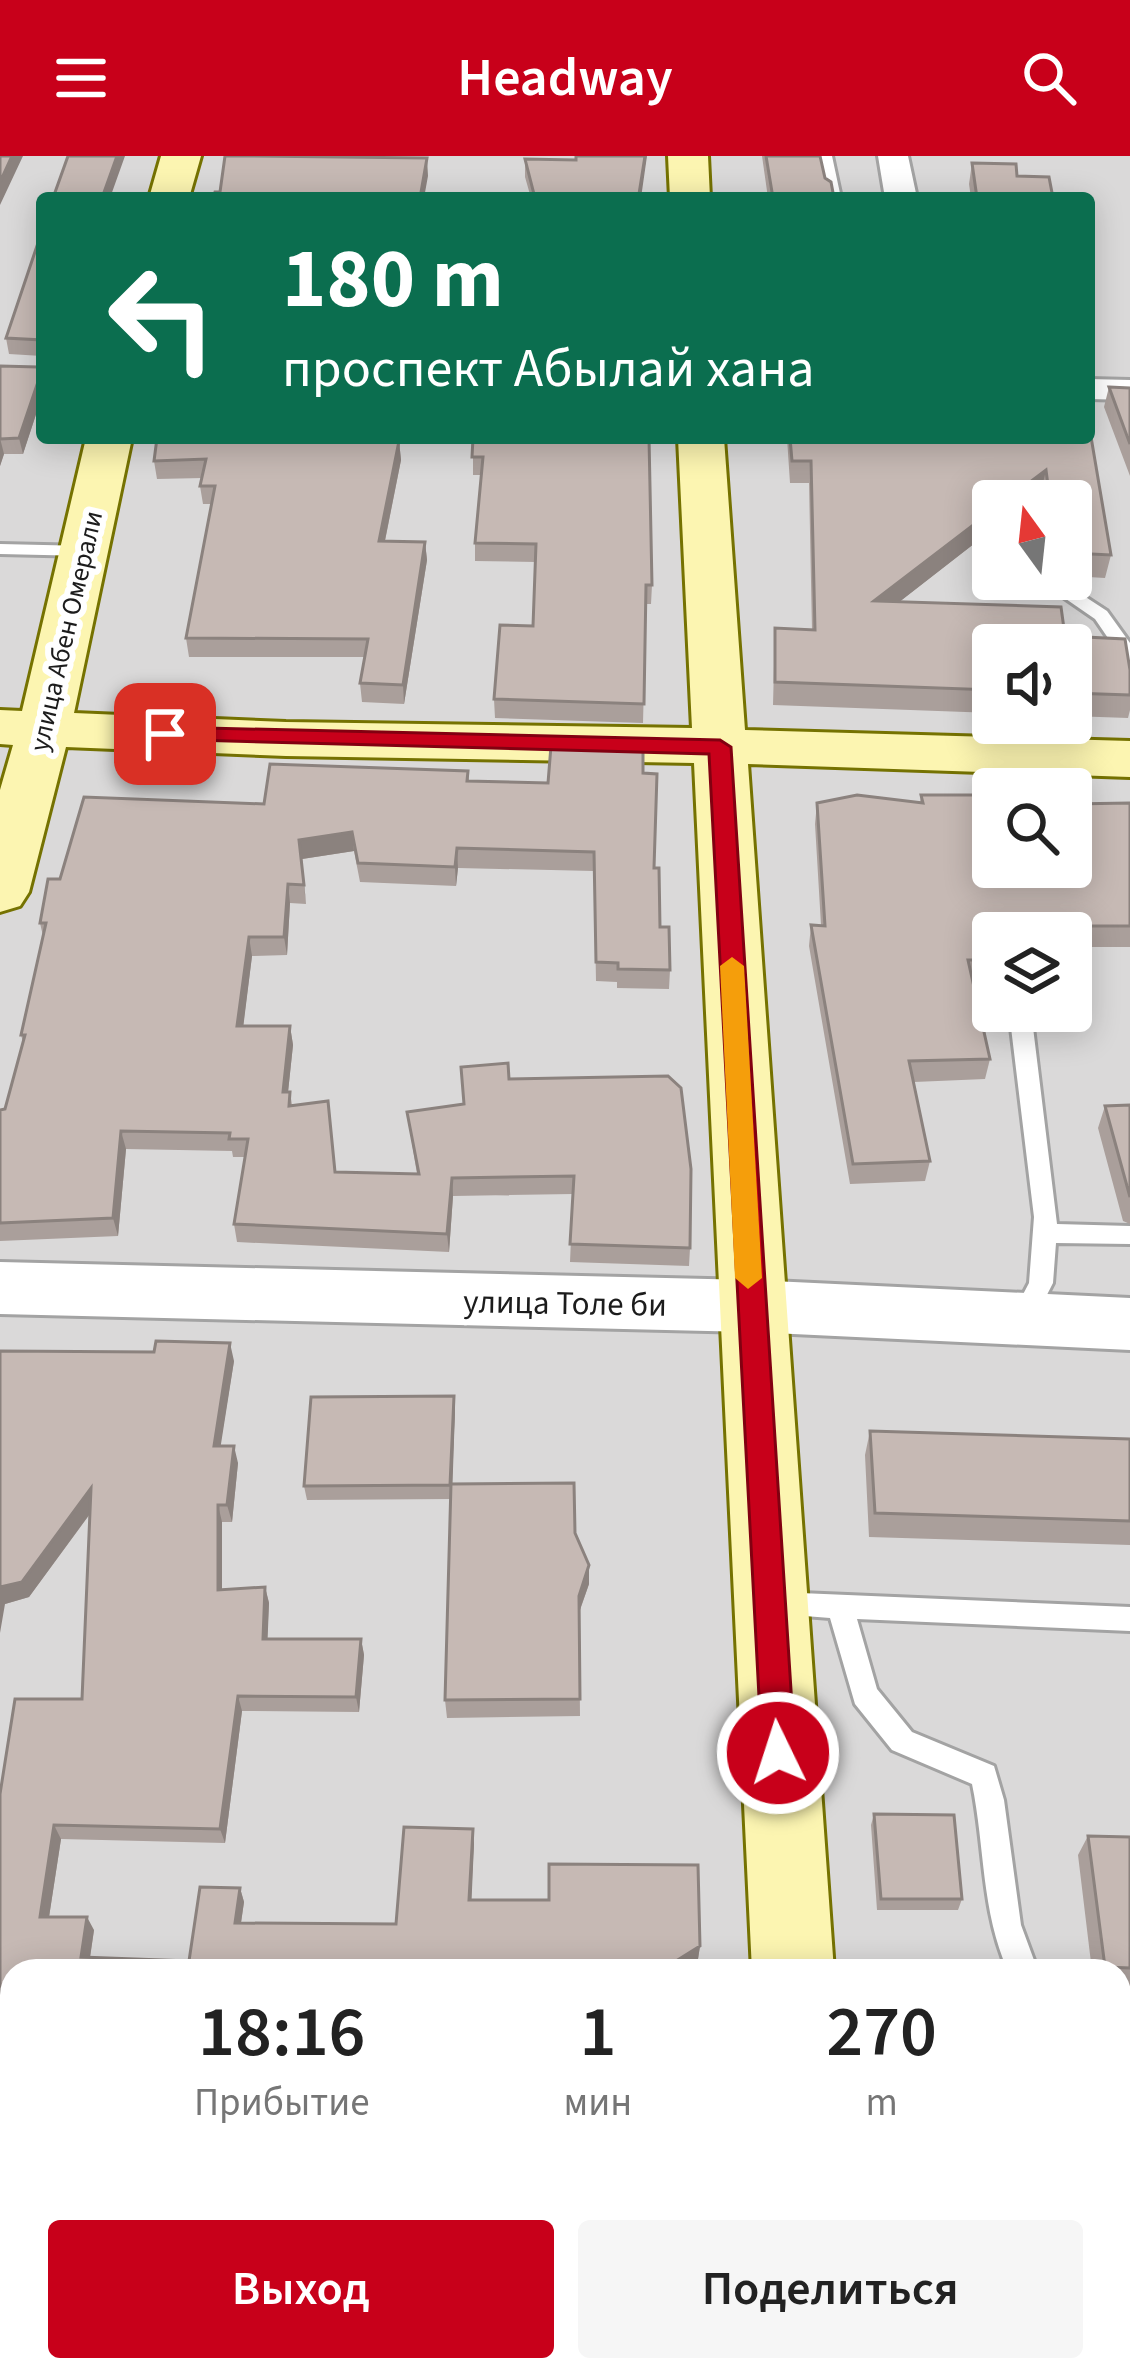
<!DOCTYPE html>
<html lang="ru">
<head>
<meta charset="utf-8">
<style>
  body { margin:0; font-family:"Source Sans 3",sans-serif; background:#f6f6f6; color:#222; height:100vh; display:flex; flex-direction:column; font-size:45px; white-space:nowrap }
  * { box-sizing:border-box; margin:0 }
  p { font-size:39px; color:#767676 }
  .icon { flex:none; width:66px; height:66px; fill:none; stroke:currentColor; stroke-width:2; stroke-linecap:round; stroke-linejoin:round }
  .map { position:relative; flex:1; overflow:hidden }
  .sheet { position:absolute; left:0px; top:1803px; width:1131px; height:423px; display:flex; flex-direction:column; background:#fff; border-radius:36px 36px 0 0; box-shadow:0 6px 30px #0003 }
  .sheet>* { flex:none }
  .guide { position:absolute; left:36px; top:36px; width:1059px; height:252px; border-radius:12px; box-shadow:0 6px 30px #0003; background:#0b6e4f; color:#fff; overflow:hidden }
  .needle { width:78px; rotate:345deg }
  .fabs { position:absolute; left:972px; top:324px; display:grid; gap:24px }
  .fabs a { display:grid; place-items:center; width:120px; height:120px; border-radius:12px; background:#fff; box-shadow:0 6px 30px #0003; font-size:60px }
  .pin { position:absolute; display:grid; place-items:center; width:102px; height:102px; color:#fff; margin:-51px; border-radius:24px; box-shadow:0 6px 18px #0006 }
  .me { position:absolute; width:132px; margin:-66px; rotate:356deg; stroke-linejoin:round; filter:drop-shadow(0 0 9px #0008) }
  .turn { display:flex; align-items:center; gap:42px; height:252px; padding:0 48px; font-size:54px }
  .turn .icon { width:156px; height:156px; stroke-width:2.5 }
  .turn b { display:block; font-size:84px; line-height:102px }
  .eta { display:flex; justify-content:space-evenly; align-items:center; height:204px; text-align:center }
  .eta b { font-size:72px; font-weight:600; line-height:84px }
  .primary-button { display:flex; gap:24px; margin-top:auto; padding:24px 48px }
  .primary-button a { flex:1; height:138px; border-radius:12px; background:#c8001a; color:#fff; font-size:48px; font-weight:600; line-height:138px; text-align:center }
  .primary-button a+a { background:#f6f6f6; color:#222 }
  header { display:flex; justify-content:space-between; align-items:center; height:156px; padding:0 48px; background:#c8001a; color:#fff; font-size:54px; font-weight:600 }
  .map>svg:first-child { display:block }
  .residential { fill:#dad9d9; fill-rule:evenodd }
  .lines { fill:none; stroke-linecap:round; stroke-linejoin:round }
  .service-casing { stroke:#a3a3a3; stroke-width:6 }
  .minor-casing { stroke:#a3a3a3; stroke-width:6 }
  .tertiary-casing { stroke:#a3a3a3; stroke-width:6 }
  .secondary-casing { stroke:#757201; stroke-width:6 }
  .service { fill:#fff; fill-rule:evenodd }
  .minor { fill:#fff; fill-rule:evenodd }
  .tertiary { fill:#fff; fill-rule:evenodd }
  .secondary { fill:#fcf5b1; fill-rule:evenodd }
  .wall { fill:#aa9f9b }
  .shaded-wall { fill:#8b827e }
  .building { fill:#c6b9b4; stroke:#8b827e; stroke-width:3 }
  .route { fill:#c8001a; stroke:#820011; stroke-width:3 }
  .slow { fill:#f59e0b }
  .labels { text-anchor:middle; stroke-width:12; stroke-linejoin:round; paint-order:stroke }
  .far-street-label { font-size:27px; fill:#1c1c1c; stroke:#fff }
  .street-label { font-size:33px; fill:#1c1c1c; stroke:#fff }
</style>
</head>
<body>
<header><svg class="icon" aria-label="menu" viewBox="0 0 24 24"><path d="M4 6h16M4 12h16M4 18h16"/></svg>Headway<svg class="icon" aria-label="search" viewBox="0 0 24 24"><circle cx="10" cy="10" r="6"/><path d="M15 15l6 6"/></svg></header>
<div class="map">
<svg width="1130" height="2224" viewBox="0 0 1130 2224">
  <rect width="100%" height="100%" fill="#eee8e1"/>
  <path class="residential" d="M0,0H1130V2224H0ZM42,42H1089V282H42ZM993,345H1071V423H993ZM993,489H1071V567H993ZM993,633H1071V711H993ZM993,777H1071V855H993ZM12,1815H1119V2214H12Z"/>
  <g class="lines">
    <defs>
      <path id="service" d="M818,0H832L841,42H827Z
        M0,388L87,390L96,395L87,400L0,398Z
        M1037,423H1058L1107,455L1130,487V506L1123,504L1095,463Z
        M1009,855H1031L1057,1068L1130,1070V1088L1056,1087L1053,1127L1031,1170H1013L1010,1163L1029,1127L1034,1061Z
        M777,1436L1130,1451V1475L857,1463L877,1533L912,1576L994,1610L1004,1644L1021,1769L1038,1815H1008C981,1755 985,1691 972,1628L892,1594L855,1548L830,1462L767,1457L764,1448L767,1439Z
        M1119,1856L1130,1858V1888L1119,1886Z"/>
      <path id="minor" d="M878,0H908L917,42H885Z
        M1089,223L1130,224V244L1089,243Z"/>
      <path id="tertiary" d="M0,1106L750,1124L1130,1142V1194L750,1176L0,1158Z"/>
      <path id="secondary" d="M161,0H201L189,42H149Z
        M668,0H708L710,42H670Z
        M86,282H132L74,557L286,566L692,572L678,282H724L745,574L1130,585V621L748,608L834,1815H752L694,607L286,600L66,591L29,736L20,750L0,756V634L13,589L0,588V554L22,555Z
        M0,2001L12,2002V2090L0,2089Z
        M1119,2043L1130,2044V2134L1119,2133Z
        M772,2214H864L865,2224H773Z"/>
    </defs>
    <use href="#service" class="service-casing"/>
    <use href="#minor" class="minor-casing"/>
    <use href="#tertiary" class="tertiary-casing"/>
    <use href="#secondary" class="secondary-casing"/>
    <use href="#service" class="service"/>
    <use href="#minor" class="minor"/>
    <use href="#tertiary" class="tertiary"/>
    <use href="#secondary" class="secondary"/>
  </g>
  <path class="wall" d="M762,0H820L825,22L834,42H768Z
    M525,3L641,38L655,42H531L525,21Z
    M972,7L1017,20L1053,42H971L969,28Z
    M42,75V200L9,198L6,182Z
    M42,208V240L23,298H4L0,310V210L38,211Z
    M1109,231L1130,232V320L1104,251Z
    M473,282L652,429L651,448H646L643,567L495,562L494,543L533,470L536,406L475,405V387L481,319H473Z
    M787,282H1089L1111,399L1105,422L1071,420V345H1042L1041,336L899,446L1065,480L1130,514V554L1128,562L1071,560V489H993V557L773,549L775,472L812,474L809,327H790Z
    M381,285H399L401,304L385,385L425,386L427,404L404,548L362,546L360,527L365,501H189L186,482L212,348H203L200,330L202,322L157,323L154,305Z
    M468,615L469,625L548,627L643,617L660,771L670,814L669,833L617,832V826L596,825L594,715L458,712L456,730L360,726L354,695L302,703L306,748L290,747L287,799L252,800L243,870H290L293,889L288,936H290L292,949L336,1016L417,1018L407,956L464,948L509,923L690,1092L689,1110L570,1106L573,1038L453,1040L449,1096L237,1086L234,1068L245,1001H233L232,995L126,993L118,1080L0,1085V954L5,953L23,886L21,879L43,780L40,767L60,723L264,648Z
    M921,639L993,711L1130,647V791H1073L1071,798V777H993V801H982L978,824L972,825L990,903L985,923L914,926L930,1005L925,1025L850,1028L809,790L811,769H821L815,668L817,647H920Z
    M1130,949V1068L1123,1065L1098,972L1105,950Z
    M0,1195L234,1205L220,1290L238,1307L232,1366H222V1433L265,1431L269,1447L267,1483H361L364,1499L359,1556L242,1555L225,1687L61,1683L49,1761L94,1774L90,1802L189,1805L240,1732L244,1746L241,1767L396,1768L474,1687L471,1744L700,1790L698,1803L12,1815V1972H0V1638L82,1543L90,1358L29,1441L5,1448Z
    M455,1254L452,1328L575,1377L589,1409V1428L579,1457L580,1560L447,1562L445,1544L451,1343L307,1344L304,1330Z
    M870,1275L1130,1283V1389L869,1381L865,1299Z
    M874,1658L962,1743L958,1754H877L871,1669Z
    M1088,1680L1130,1681V1830H1119V1815H1092L1078,1699Z"/>
  <path class="shaded-wall" d="M12,0H23L0,49V26Z
    M117,0H125L110,42H102Z
    M645,0H647L641,42H639Z
    M427,2L428,20L424,42H420Z
    M42,214V240L23,298L19,282Z
    M0,282L4,298L0,310Z
    M399,285L401,304L381,404L379,385Z
    M1046,314L1041,336L1030,345H1005Z
    M993,354V373L871,468L874,445Z
    M425,386L427,404L404,548L403,529Z
    M352,676L354,695L302,703L306,748L299,684Z
    M457,692L458,712L456,730L455,711Z
    M288,728L290,747L287,799L284,781Z
    M249,781L252,800L241,889L237,870Z
    M290,870L293,889L286,955L283,936Z
    M121,975L126,993L118,1080L113,1062Z
    M452,1022L453,1040L449,1096L447,1078Z
    M230,1187L234,1205L218,1307L214,1290Z
    M454,1240L455,1254L452,1343L450,1329Z
    M234,1290L238,1307L232,1366L227,1349Z
    M91,1332L97,1348L29,1441L5,1448L0,1477V1431Z
    M218,1349L222,1366V1450L218,1434Z
    M589,1409V1428L578,1459L579,1440Z
    M265,1431L269,1447L267,1498L263,1483Z
    M361,1483L364,1499L359,1556L356,1541Z
    M238,1540L242,1555L225,1687L220,1673Z
    M54,1669L61,1683L47,1774L40,1761Z
    M473,1673L474,1687L471,1757L469,1744Z
    M240,1732L244,1746L239,1780L235,1767Z
    M87,1761L94,1774L88,1814L81,1801Z
    M700,1790L698,1803L679,1815H660Z"/>
  <path class="building" d="M0,0H12L0,26Z
    M68,0H117L102,42H53Z
    M225,0H247L427,2L420,42H213L215,36H220Z
    M576,0H645L639,38H655V42H535L525,3L576,4Z
    M766,0H820L825,22L831,26L834,42H773Z
    M972,7L1016,8L1017,20L1049,21L1053,42H977Z
    M42,75V187V184L6,182Z
    M42,208V214L19,282L0,283V210L38,211Z
    M1109,231L1130,232V288Z
    M1089,269L1111,399L1071,397V345H1050L1046,314L1005,345H993V354L874,445L1061,451L1065,480L1125,483L1130,514V539L1071,537V489H993V534L775,526V472L815,474L811,305H792L790,282H1089Z
    M157,282H380V285H399L379,385L425,386L403,529L360,527L368,483L186,482L215,330H200L206,303L154,305Z
    M473,282H649L652,429H646L644,548L494,543L500,469L533,470L536,388L475,387L483,301H472Z
    M551,590L643,591V617L657,618L654,712H659L660,771H669L670,814L618,813V807L596,806L594,696L457,692L455,711L358,707L352,676L299,684L304,729L288,728L284,781H249L237,870H290L283,936H290L289,950L328,945L335,1016L419,1018L407,956L464,948L461,911L508,907L509,923L668,920L681,932L691,1013L690,1092L570,1088L574,1020L452,1022L447,1078L234,1068L248,983H229L230,977L121,975L113,1062L0,1067V954L5,953L25,879H21L46,767H40L48,723H60L84,641L264,648L270,608L468,615L467,625L548,627Z
    M857,639L923,647L921,639H993V711H1071V648L1130,647V770H1073L1076,781H1071V777H993V780H978L983,804H968L990,903L909,905L930,1005L853,1008L811,769L825,770L817,647Z
    M1130,949V1041L1105,950Z
    M156,1185L230,1187L214,1290H234L227,1349H218V1434L265,1431L263,1483H361L356,1541L238,1540L220,1673L54,1669L40,1761H87L81,1801L189,1805L200,1731L240,1732L235,1767L396,1768L404,1671L473,1673L469,1744H549V1708L698,1709L700,1790L660,1815H12V1962H0V1638L15,1543H82L91,1332L22,1426L0,1431V1195L154,1196Z
    M454,1240L450,1329L304,1330L311,1241Z
    M870,1275L1130,1283V1365L875,1357Z
    M574,1327L575,1377L589,1409L579,1440L580,1543L445,1544L451,1328Z
    M874,1658L954,1659L962,1743H881Z
    M1088,1680L1130,1681V1812L1105,1811Z
    M1119,2199H1130V2224H940L939,2214H1119Z
    M436,2214H726V2224H435Z"/>
  <path class="route" d="M165,571L720,584L731,591L795,1597L790,1607L778,1612L767,1607L762,1597L709,598L157,583L154,578Z"/>
  <path class="slow" d="M732,801L744,810L762,1122L748,1133L735,1122L720,810Z"/>
  <g class="labels">
    <g class="far-street-label">
      <text transform="translate(66 475) rotate(-77)" y="9">улица Абен Омерали</text>
    </g>
    <g class="street-label">
      <text transform="translate(565 1146) rotate(1)" y="12">улица Толе би</text>
    </g>
  </g>
</svg>
<div class="fabs">
<a><svg class="needle" viewBox="-14 -14 28 28"><path d="M0-13l5 13h-10z" fill="#e53935"/><path d="M0 13l5-13h-10z" fill="#767676"/></svg></a>
<a><svg class="icon" aria-label="sound" viewBox="0 0 24 24"><path d="M4 9h4l5-4v14l-5-4H4zM17 9q2 3 0 6"/></svg></a>
<a><svg class="icon" aria-label="search" viewBox="0 0 24 24"><circle cx="10" cy="10" r="6"/><path d="M15 15l6 6"/></svg></a>
<a><svg class="icon" aria-label="layers" viewBox="0 0 24 24"><path d="M12 4l9 5-9 5-9-5zM3 14l9 5 9-5"/></svg></a>
</div>
<div class="pin" style="left:165px;top:578px;background:#d93025"><svg class="icon" aria-label="arrive" viewBox="0 0 24 24"><path d="M6 21V4h12l-3 4 3 4H6"/></svg></div>
<svg class="me" style="left:778px;top:1597px" viewBox="-20 -20 40 40"><circle r="17" fill="#c8001a" stroke="#fff" stroke-width="3"/><path d="M0-11L8 9 0 5-8 9z" fill="#fff"/></svg>
<div class="guide">
<div class="turn"><svg class="icon" aria-label="left" viewBox="0 0 24 24"><path d="M17 20v-9H6M10 6l-5 5 5 5"/></svg><div><b>180 m</b>проспект Абылай хана</div></div>
</div>
<section class="sheet">
<div class="eta">
<div><b>18:16</b><p>Прибытие</p></div>
<div><b>1</b><p>мин</p></div>
<div><b>270</b><p>m</p></div>
</div>
<div class="primary-button"><a>Выход</a><a>Поделиться</a></div>
</section>
</div>
</body>
</html>
